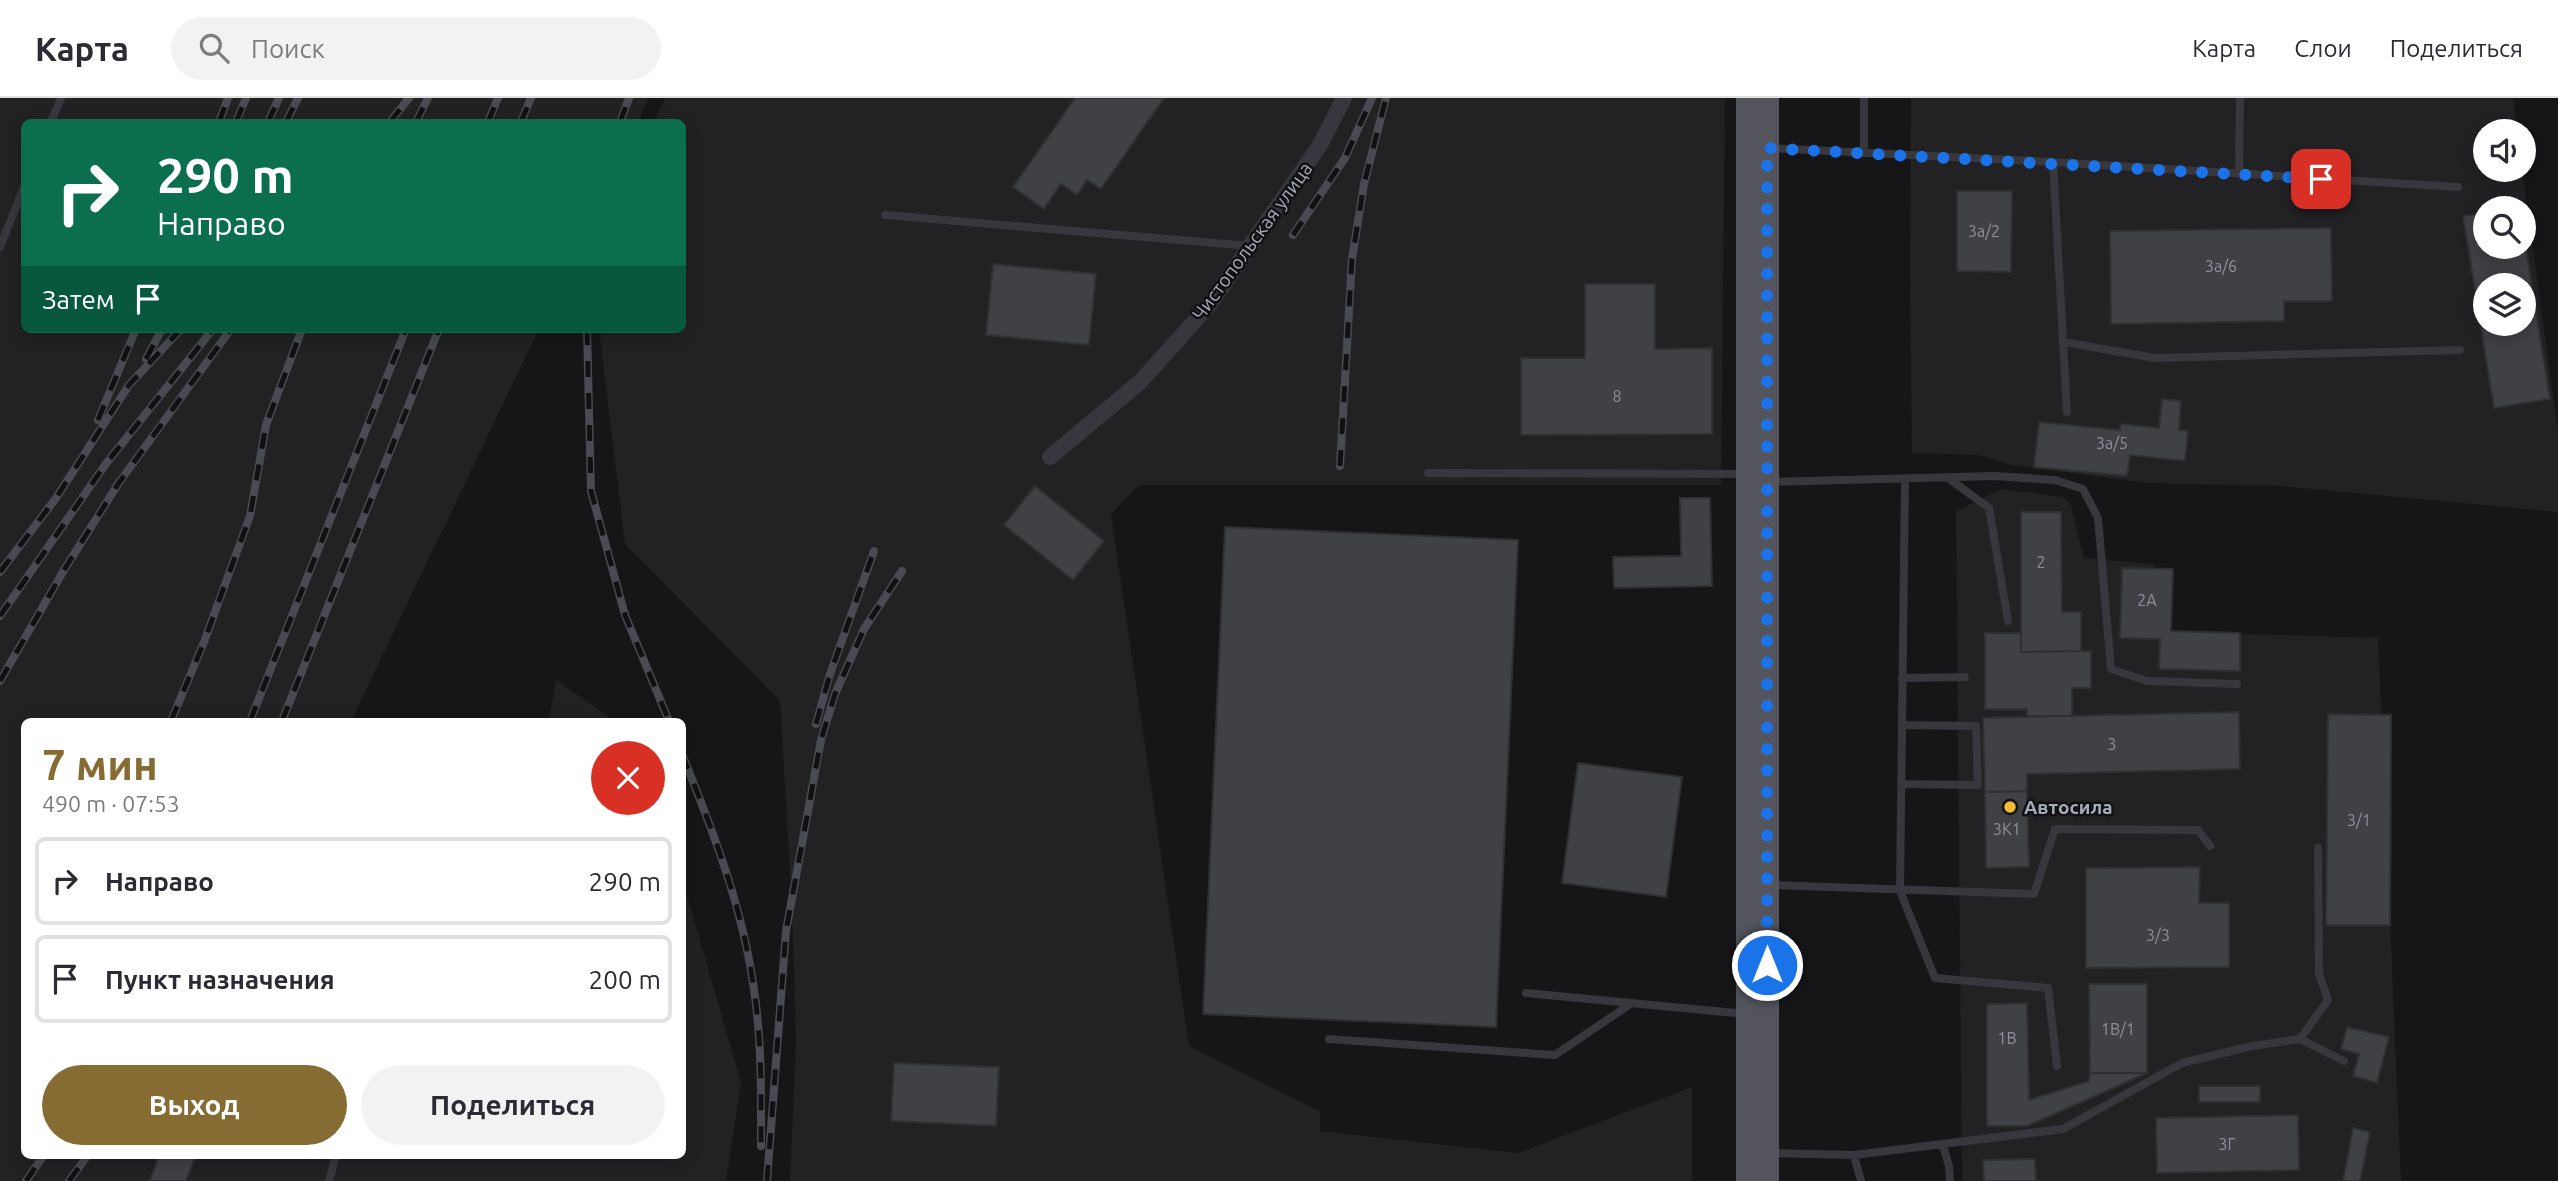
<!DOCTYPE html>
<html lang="ru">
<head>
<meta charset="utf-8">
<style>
  body { margin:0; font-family:Ubuntu,sans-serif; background:#f2f2f3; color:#2b2b33; height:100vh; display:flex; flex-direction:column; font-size:26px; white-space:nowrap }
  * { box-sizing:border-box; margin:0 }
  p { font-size:23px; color:#7c7c81 }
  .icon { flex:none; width:38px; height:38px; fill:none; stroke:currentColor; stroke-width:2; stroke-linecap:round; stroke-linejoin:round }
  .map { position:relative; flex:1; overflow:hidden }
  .side { position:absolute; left:21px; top:620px; width:665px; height:441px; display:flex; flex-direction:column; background:#fff; border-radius:10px; box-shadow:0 4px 18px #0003 }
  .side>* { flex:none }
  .guide { position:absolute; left:21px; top:21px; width:665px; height:214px; border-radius:10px; box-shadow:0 4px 18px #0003; background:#0b6e4f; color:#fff; overflow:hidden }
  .fabs { position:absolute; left:2473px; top:21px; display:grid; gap:14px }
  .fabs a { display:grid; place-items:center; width:63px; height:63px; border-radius:50%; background:#fff; box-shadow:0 4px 18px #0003; font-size:35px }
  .pin { position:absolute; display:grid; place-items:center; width:60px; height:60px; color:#fff; margin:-30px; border-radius:14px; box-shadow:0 4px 10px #0006 }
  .me { position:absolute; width:77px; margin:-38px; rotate:0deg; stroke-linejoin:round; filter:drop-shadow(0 0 5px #0008) }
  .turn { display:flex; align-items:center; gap:24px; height:147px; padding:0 21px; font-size:32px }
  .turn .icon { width:91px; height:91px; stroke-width:2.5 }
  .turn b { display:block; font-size:49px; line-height:60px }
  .then { display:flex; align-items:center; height:66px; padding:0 21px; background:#0003; gap:14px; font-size:26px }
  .round { display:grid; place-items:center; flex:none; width:74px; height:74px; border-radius:37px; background:#f2f2f3 }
  .summary { display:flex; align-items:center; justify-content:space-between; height:119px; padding:0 21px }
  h1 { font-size:42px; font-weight:700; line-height:52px; color:#866c32 }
  .primary-button { display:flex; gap:14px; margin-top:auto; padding:14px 21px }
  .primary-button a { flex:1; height:80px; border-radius:42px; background:#866c32; color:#fff; font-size:28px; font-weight:700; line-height:80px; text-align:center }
  .primary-button a+a { background:#f2f2f3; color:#2b2b33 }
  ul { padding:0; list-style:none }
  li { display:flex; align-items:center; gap:21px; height:88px; margin:0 14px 10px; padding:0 7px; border:4px solid #e1e1e2; border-radius:10px }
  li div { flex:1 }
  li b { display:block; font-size:26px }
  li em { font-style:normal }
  header { display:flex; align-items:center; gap:42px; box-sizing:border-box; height:98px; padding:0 35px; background:#fff; border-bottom:2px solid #e1e1e2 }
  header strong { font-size:33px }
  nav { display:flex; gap:38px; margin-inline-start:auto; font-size:24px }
  .search { width:490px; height:63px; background:#f2f2f3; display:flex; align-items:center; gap:18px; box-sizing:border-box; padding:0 24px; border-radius:38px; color:#7c7c81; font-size:26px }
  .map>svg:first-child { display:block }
  .built { fill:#222225; fill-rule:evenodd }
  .building { fill:#404145; stroke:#303034; stroke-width:2; fill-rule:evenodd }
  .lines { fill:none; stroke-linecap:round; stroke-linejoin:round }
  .lane { stroke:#37373d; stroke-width:8 }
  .street { stroke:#37373d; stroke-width:16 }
  .primary { stroke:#53545c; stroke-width:24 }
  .rail-casing { stroke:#4a4b52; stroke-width:8 }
  .rail { stroke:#111113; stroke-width:5; stroke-dasharray:16; stroke-linecap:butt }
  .route { stroke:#1a73e8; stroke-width:12; stroke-dasharray:0 21.6 }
  .poi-dot { fill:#f5bb31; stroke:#111113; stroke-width:2.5 }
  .labels { text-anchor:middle; stroke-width:5; stroke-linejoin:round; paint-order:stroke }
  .number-label { font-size:16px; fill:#8e919b }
  .street-label { font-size:19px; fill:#a8acb8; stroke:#111113 }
  .poi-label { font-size:19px; font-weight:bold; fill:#a8acb8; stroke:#111113; text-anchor:start }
</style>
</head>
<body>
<header>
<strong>Карта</strong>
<div class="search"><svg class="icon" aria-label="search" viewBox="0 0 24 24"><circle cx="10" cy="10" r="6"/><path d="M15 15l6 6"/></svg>Поиск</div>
<nav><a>Карта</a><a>Слои</a><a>Поделиться</a></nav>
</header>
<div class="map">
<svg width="2558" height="1083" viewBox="0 0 2558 1083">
  <rect width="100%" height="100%" fill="#161618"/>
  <path class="built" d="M0,0H648L638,24H24V231H539L351,623H24V1057H682L683,784L741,984L726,1083H0Z
    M665,0H1725L1721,387H1139L1111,416L1189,948L1320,1013V1033L1518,1055L1692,989V1083H790L796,943L792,809L780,603L625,446L600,240L602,231H682V24H654Z
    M1911,0H2513L2517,33H2485V72H2522L2558,333V414L2281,388L2147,385L2011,367L1979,357L1912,355L1910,184ZM2485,110H2524V149H2485ZM2485,187H2524V226H2485Z
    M2002,391L2063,399L2071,407L2084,460L2154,466L2152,533L2378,540L2401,1083H1962L1956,413Z
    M556,582L615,623H549Z"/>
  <path class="building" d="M1075,0H1164L1101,91L1087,82L1077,97L1061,86L1044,111L1013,89Z
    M1957,93H2012L2011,174L1957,173Z
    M2485,115V149H2524V138L2550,301L2494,310L2463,118ZM2485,187H2524V226H2485Z
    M2331,130L2332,203H2284V223L2111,226L2110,133Z
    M993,166L1096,176L1089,247L986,237Z
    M1585,186H1655V251L1712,250V336L1521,337V260H1585Z
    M2162,301L2181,303L2179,332L2188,333L2185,363L2130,357L2127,378L2034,369L2039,324L2120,332V326L2159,330Z
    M1035,388L1104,443L1073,482L1004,427Z
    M1680,400H1710L1712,488L1614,490L1613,459L1681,458Z
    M2021,414H2061L2062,514H2081V553L2021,554Z
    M1225,429L1518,442L1496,929L1203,916Z
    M2122,470L2173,471L2171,533L2240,535V573L2159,571L2160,541L2120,540Z
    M1985,535H2021V554L2091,553V590H2072V618H2027V611H1985Z
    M2239,614L2240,671L2027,676V693L1985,694L1983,620Z
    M2328,616L2391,617L2390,827H2326Z
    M1578,665L1682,679L1666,799L1562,785Z
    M2027,693L2029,769L1986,770L1985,694Z
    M2200,769L2199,805H2229V869L2086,870V770Z
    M2089,886H2147V975H2090Z
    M2027,905L2029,1002L2089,983L2090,975H2147L2027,1028H1987V906Z
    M2347,929L2389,939L2377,985L2353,978L2359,956L2341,951Z
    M894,965L999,969L996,1028L891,1023Z
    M2199,988H2260V1004H2199Z
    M2298,1017L2299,1072L2157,1075L2156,1020Z
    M2353,1030L2370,1034L2360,1083H2343Z
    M159,1057H196L186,1083H150Z
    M2035,1061L2036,1083H1984L1983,1062Z"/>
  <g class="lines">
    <path class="lane" d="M51,24L61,0
      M1769,50L2053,64L2458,89
      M1864,55V0
      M2053,64L2067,314
      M2239,76L2240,0
      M885,117L1250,148
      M0,149L24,89
      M2063,244L2155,260L2460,252
      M1428,375L1745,376
      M1948,380L1989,410L2008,523
      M1905,382L1900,793L1935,880L2048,890L2057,968
      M1769,384L1994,378L2055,382L2083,391L2098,420L2111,571L2147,583L2237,586
      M1902,580L1965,579
      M1901,686L1978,687L1976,628L1902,627
      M1770,787L2034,796L2055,731L2198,732L2210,748
      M1526,895L1746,916
      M1329,941L1555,957L1632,905
      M2300,941L2344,963
      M1943,1047L1949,1068L1950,1083
      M1770,1055L1854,1057L2063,1031L2182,965L2252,948L2300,941L2328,902L2319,876L2318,750
      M1854,1057L1861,1083
      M329,1083L336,1057"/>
    <path class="street" d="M1050,359L1140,284L1210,206L1320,47L1344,0"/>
    <path class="primary" d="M1767,0V1083
      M1748,1083V0"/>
    <defs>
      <path id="rail" d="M219,24L228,0
        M236,24L246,0
        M268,24L279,0
        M286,24L298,0
        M390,24L409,0
        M416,24L428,0
        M488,24L498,0
        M521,24L531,0
        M620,24L629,0
        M1293,137L1345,60L1372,0
        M587,231L591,393L625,517L669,623
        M146,261L162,231
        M98,322L136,231
        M1340,368L1352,161L1364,86L1386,0
        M0,474L56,400L129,287L181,231
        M0,518L105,367L213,231
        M0,583L64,472L118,386L231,231
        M171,623L204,544L250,418L266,327L302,231
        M250,623L406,231
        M282,623L439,231
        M816,626L830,576L874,453
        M682,656C713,733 743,810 754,892C762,944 761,996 761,1048
        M26,1083L44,1057
        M69,1083L88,1057
        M767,1083L786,833L821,642L835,596L864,531L902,473"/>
    </defs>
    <use href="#rail" class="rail-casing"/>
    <use href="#rail" class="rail"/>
  </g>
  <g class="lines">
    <path class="route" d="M1767,867V50L2321,81"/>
  </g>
  <circle class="poi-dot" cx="2010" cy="709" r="7"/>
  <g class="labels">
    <g class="number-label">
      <text x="1984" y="139">3а/2</text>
      <text x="2221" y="174">3а/6</text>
      <text x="1617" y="304">8</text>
      <text x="2112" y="351">3а/5</text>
      <text x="2041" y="470">2</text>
      <text x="2147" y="508">2А</text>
      <text x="2112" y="652">3</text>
      <text x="2359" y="728">3/1</text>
      <text x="2007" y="737">3К1</text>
      <text x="2158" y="843">3/3</text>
      <text x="2118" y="937">1В/1</text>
      <text x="2007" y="946">1В</text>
      <text x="2227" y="1052">3Г</text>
    </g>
    <g class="street-label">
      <text transform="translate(1252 143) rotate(-54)" y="7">Чистопольская улица</text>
    </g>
    <g class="poi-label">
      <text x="2024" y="716">Автосила</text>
    </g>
  </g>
</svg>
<div class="fabs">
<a><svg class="icon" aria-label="sound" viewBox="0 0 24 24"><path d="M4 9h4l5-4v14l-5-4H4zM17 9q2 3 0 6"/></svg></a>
<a><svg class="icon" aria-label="search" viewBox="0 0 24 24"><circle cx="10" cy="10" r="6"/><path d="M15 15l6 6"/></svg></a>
<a><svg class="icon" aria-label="layers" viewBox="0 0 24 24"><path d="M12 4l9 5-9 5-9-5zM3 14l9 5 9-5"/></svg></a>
</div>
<div class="pin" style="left:2321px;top:81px;background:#d93025"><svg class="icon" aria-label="arrive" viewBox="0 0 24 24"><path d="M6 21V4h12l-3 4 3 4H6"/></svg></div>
<svg class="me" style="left:1767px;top:867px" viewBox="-20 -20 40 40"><circle r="17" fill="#1a73e8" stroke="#fff" stroke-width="3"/><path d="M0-11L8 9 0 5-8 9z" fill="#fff"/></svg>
<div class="guide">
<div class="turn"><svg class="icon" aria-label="right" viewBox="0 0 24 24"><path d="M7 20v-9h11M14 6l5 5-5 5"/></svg><div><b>290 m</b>Направо</div></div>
<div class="then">Затем<svg class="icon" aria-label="arrive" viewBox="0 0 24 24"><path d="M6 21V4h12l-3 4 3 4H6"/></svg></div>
</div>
<section class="side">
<div class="summary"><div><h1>7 мин</h1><p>490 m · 07:53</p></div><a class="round" style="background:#d93025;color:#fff"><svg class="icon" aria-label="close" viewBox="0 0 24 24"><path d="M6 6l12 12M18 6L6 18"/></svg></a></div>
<ul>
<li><svg class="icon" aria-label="right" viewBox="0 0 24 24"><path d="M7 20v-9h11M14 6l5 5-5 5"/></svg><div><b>Направо</b></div><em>290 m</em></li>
<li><svg class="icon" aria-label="arrive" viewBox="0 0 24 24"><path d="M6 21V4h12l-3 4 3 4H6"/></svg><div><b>Пункт назначения</b></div><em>200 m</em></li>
</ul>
<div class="primary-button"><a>Выход</a><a>Поделиться</a></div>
</section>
</div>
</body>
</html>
